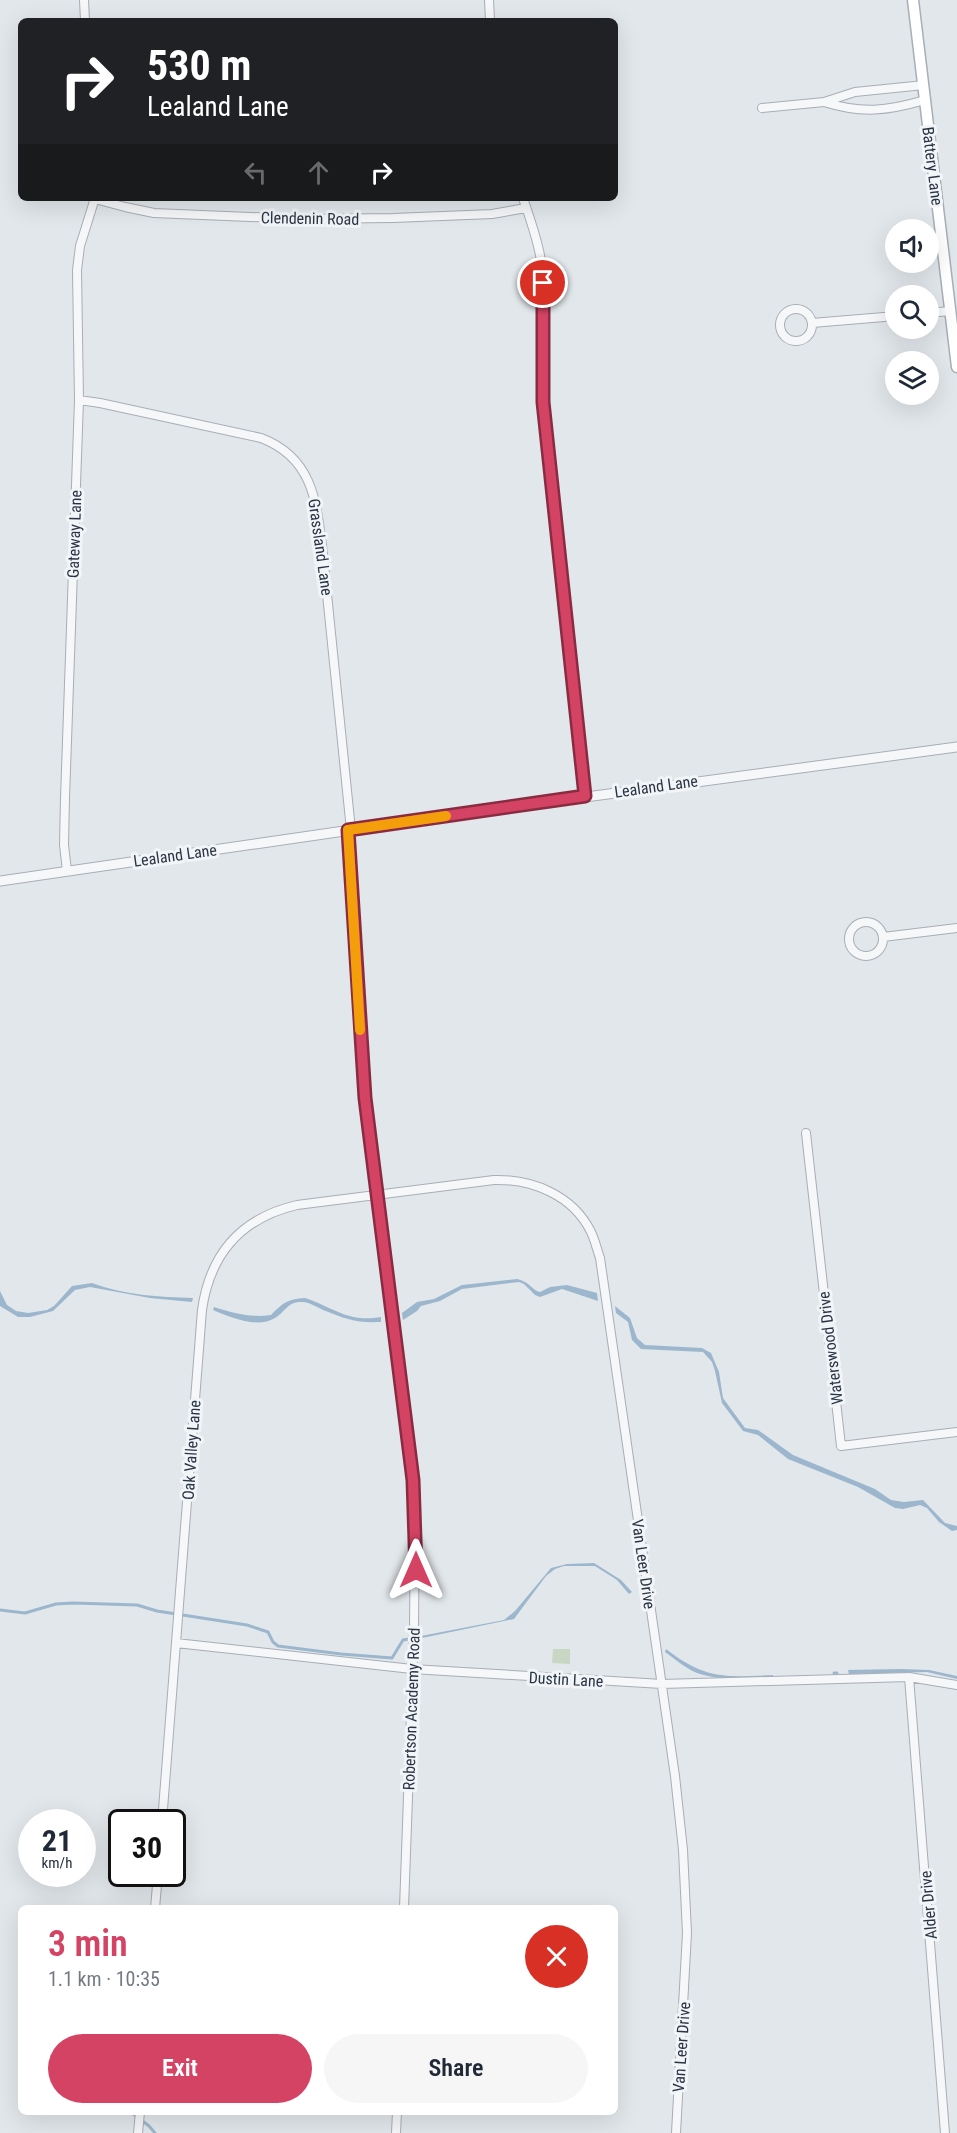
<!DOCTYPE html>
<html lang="en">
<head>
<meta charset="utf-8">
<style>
  body { margin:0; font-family:"Roboto Condensed",sans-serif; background:#f6f6f7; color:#1f2937; height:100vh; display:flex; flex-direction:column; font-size:22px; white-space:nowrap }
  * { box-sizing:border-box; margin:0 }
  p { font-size:20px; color:#747a83 }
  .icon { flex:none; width:33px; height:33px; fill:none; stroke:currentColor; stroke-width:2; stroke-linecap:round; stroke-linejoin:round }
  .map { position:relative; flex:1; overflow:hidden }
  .sheet { position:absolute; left:18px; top:1905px; width:600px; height:210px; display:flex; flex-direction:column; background:#fff; border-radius:9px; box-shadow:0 6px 24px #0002 }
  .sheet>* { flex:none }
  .top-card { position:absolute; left:18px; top:18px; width:600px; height:183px; border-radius:9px; box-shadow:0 6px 24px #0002; background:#202124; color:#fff; overflow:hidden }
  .fabs { position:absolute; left:885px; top:219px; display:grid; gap:12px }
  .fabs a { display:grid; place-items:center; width:54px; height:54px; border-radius:50%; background:#fff; box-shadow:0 6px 24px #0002; font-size:30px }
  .speed { position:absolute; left:18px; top:1809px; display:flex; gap:12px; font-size:30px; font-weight:700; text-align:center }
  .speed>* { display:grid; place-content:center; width:78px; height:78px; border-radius:50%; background:#fff; box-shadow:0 6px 24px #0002; line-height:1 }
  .speed small { font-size:15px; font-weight:400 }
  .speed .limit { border:3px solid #111; border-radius:9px; background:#fff; color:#111 }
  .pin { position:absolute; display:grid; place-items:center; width:51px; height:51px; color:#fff; margin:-26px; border:3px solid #fff; border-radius:50%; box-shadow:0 2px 6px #0007 }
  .me { position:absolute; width:66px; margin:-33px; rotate:0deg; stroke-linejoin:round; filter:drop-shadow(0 0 4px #0008) }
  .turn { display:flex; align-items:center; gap:21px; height:126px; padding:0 30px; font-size:27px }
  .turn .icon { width:78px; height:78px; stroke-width:2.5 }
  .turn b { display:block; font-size:42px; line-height:51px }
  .lanes { display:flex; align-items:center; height:57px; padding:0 30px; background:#0003; justify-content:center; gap:30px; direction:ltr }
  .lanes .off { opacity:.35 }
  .round { display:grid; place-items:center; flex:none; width:63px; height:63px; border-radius:32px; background:#f6f6f7 }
  .summary { display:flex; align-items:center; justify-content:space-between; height:102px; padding:0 30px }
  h1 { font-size:36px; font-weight:600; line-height:45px; color:#d54364 }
  .primary-button { display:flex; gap:12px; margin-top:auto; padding:12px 30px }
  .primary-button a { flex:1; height:69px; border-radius:36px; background:#d54364; color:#fff; font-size:24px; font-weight:600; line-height:69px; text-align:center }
  .primary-button a+a { background:#f6f6f7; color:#1f2937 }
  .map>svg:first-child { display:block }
  .green { fill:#c9d6c3 }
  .water { fill:#9cb7cd }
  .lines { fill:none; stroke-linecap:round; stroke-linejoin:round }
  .stream { stroke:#9cb7cd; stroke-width:3 }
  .minor-casing { stroke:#a7aeb6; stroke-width:10 }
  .tertiary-casing { stroke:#a7aeb6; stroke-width:11 }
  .secondary-casing { stroke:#a7aeb6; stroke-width:13 }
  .minor { stroke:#f6f7f9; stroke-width:8 }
  .tertiary { stroke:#f6f7f9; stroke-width:9 }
  .secondary { stroke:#fff; stroke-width:10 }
  .route-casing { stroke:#8a2c41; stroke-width:15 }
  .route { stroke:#d54364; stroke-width:10 }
  .slow { stroke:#f59e0b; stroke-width:10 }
  .labels { text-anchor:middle; stroke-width:6; stroke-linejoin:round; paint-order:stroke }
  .street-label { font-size:16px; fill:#293544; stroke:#f2f5f8 }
</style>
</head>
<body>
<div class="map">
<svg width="957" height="2133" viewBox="0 0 957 2133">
  <rect width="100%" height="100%" fill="#e2e7eb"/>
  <path class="green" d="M553,1649H570V1664L552,1663Z"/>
  <path class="water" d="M517,1279C532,1283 530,1289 540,1292L550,1287L567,1285L597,1293L598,1301L562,1289L540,1297L535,1295L524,1284L519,1282L462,1289L440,1301L421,1306L417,1311L403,1320L402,1313L417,1302L434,1299L462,1285Z
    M92,1283C123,1295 160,1297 193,1298L192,1302L150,1298L90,1287L75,1290L53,1311L30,1317H18L0,1306V1291L7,1305L16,1311L28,1313L47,1310L54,1306L72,1286Z
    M305,1298C335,1308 348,1323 381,1317V1322C355,1323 346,1319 323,1310C317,1307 309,1302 302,1302C288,1301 285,1312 275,1318C257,1329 230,1317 213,1310L214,1307C234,1313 250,1318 271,1315C283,1303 287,1299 305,1298Z
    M615,1306L630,1318L637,1338L645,1345L702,1348L711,1353L719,1372L723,1398L745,1428L758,1430L793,1455L875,1489L891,1500L904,1502L923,1500L945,1523L957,1526V1530L952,1531L939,1522L927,1508L920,1505L903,1509L895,1508L858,1487L788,1459L758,1435L743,1431L722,1403L715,1371L712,1362L703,1352L641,1349L632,1340L628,1322L616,1313Z
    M594,1563L621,1580L632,1592L629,1594L617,1580L595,1566H564L555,1569L546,1576L514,1619L422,1638L421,1636L504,1620L515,1611L551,1568L567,1564Z
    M666,1649C706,1680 725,1677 773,1675V1677C749,1679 720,1681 697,1673C685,1668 675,1659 665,1652Z
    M901,1669L929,1670L957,1676V1679L927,1672L849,1674L848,1670Z"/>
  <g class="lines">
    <path class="stream" d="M0,1610L25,1613L56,1604L73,1603L137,1605L157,1611L247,1625L268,1632L273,1642L278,1646L341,1654L392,1658L403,1640L409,1639
      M834,1673H837
      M131,2112L149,2126L155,2133"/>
    <defs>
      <path id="minor" d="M84,0L85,21
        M489,0L490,21
        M924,85L855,92L824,102C862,114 887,111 925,100
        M762,108L824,102
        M523,198C530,219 538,240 541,261C548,307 541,356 544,402L585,796
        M95,199L125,207L154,213L302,219L393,218L492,214L526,208
        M780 325a16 16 0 1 1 32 0a16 16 0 1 1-32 0Z
        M928,313L951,311
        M812,323L896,316
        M79,400L100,403L261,438C311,457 316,498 322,545L351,830
        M348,830L365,1098L407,1431L415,1508L414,1630L404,1908
        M67,871L64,845L65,798L79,400L77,270L80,246L95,198
        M849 939a17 17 0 1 1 34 0a17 17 0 1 1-34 0Z
        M883,937L957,928
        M806,1133L841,1446L957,1432
        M176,1643L412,1669L662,1684L909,1677L957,1685
        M909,1677L945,2133
        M162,1822L202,1310C210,1254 241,1218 297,1205L494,1180C532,1179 573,1195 591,1232C595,1240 597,1250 600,1258L675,1776L683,1850L687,1933L676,2133
        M155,1908L158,1874
        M138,2133L140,2112
        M396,2133L397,2112"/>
      <path id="tertiary" d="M0,881L475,812L957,747"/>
      <path id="secondary" d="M913,0L957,367"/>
    </defs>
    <use href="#minor" class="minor-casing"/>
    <use href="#tertiary" class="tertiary-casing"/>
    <use href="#secondary" class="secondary-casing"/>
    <use href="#minor" class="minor"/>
    <use href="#tertiary" class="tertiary"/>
    <use href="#secondary" class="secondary"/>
  </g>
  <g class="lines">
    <defs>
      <path id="route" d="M416,1570L413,1480L365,1098L348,830L585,796L543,402V283"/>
    </defs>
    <use href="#route" class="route-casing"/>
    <use href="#route" class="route"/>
    <path class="slow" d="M360,1030L348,830L446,816"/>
  </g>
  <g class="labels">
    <g class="street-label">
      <text transform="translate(933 166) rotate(83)" y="6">Battery Lane</text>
      <text transform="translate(310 218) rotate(1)" y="6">Clendenin Road</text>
      <text transform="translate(74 534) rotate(-88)" y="6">Gateway Lane</text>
      <text transform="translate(321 547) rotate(82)" y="6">Grassland Lane</text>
      <text transform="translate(656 786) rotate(-8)" y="6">Lealand Lane</text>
      <text transform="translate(175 855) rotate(-8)" y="6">Lealand Lane</text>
      <text transform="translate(830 1348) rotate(-97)" y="6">Waterswood Drive</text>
      <text transform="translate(191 1450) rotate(-86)" y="6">Oak Valley Lane</text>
      <text transform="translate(644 1564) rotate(82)" y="6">Van Leer Drive</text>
      <text transform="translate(566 1679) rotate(3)" y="6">Dustin Lane</text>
      <text transform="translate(411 1709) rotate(-88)" y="6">Robertson Academy Road</text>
      <text transform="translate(928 1905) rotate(-95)" y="6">Alder Drive</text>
      <text transform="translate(681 2047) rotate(-86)" y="6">Van Leer Drive</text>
    </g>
  </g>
</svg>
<div class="fabs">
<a><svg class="icon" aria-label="sound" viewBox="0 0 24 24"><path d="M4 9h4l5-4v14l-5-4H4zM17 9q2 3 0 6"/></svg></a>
<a><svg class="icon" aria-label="search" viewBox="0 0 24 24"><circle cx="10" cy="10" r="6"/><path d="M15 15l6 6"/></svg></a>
<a><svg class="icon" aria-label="layers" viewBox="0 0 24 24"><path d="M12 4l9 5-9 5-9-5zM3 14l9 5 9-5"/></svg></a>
</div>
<div class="speed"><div>21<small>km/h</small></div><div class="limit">30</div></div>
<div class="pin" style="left:543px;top:283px;background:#d93025"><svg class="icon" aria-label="arrive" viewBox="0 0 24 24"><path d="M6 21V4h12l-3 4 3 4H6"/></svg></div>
<svg class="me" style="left:416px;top:1570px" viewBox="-20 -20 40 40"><path d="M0-17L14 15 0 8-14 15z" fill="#d54364" stroke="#fff" stroke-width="4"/></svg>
<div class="top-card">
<div class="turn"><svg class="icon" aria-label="right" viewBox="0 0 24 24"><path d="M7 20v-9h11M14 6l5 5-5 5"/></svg><div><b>530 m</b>Lealand Lane</div></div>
<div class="lanes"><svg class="icon off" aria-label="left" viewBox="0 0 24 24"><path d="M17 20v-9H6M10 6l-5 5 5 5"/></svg><svg class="icon off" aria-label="ahead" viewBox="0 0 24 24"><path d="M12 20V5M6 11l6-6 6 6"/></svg><svg class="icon" aria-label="right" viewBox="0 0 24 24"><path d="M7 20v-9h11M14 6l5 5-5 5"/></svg></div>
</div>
<section class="sheet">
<div class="summary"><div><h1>3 min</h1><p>1.1 km · 10:35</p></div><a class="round" style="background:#d93025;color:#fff"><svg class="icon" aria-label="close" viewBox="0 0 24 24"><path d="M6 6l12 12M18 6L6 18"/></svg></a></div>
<div class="primary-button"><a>Exit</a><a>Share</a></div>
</section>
</div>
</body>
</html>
